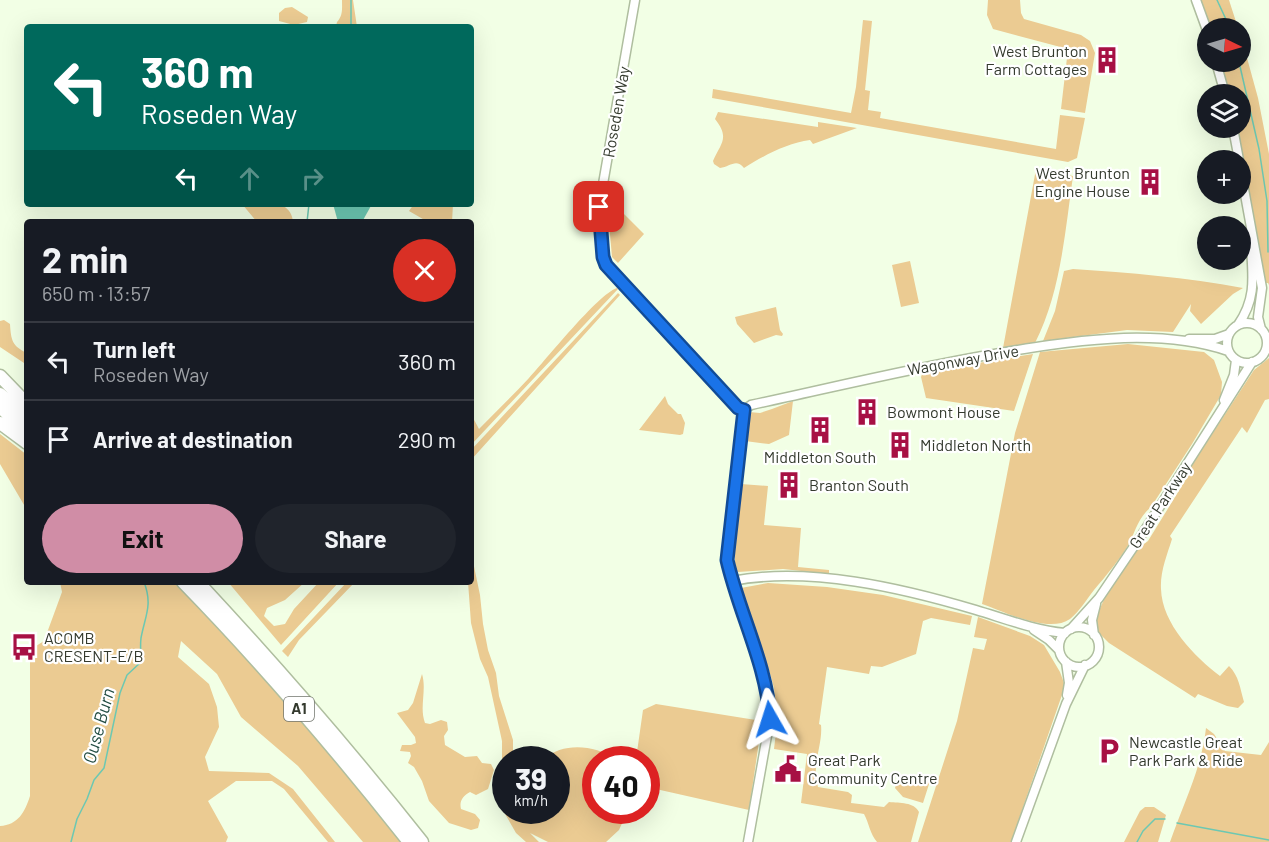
<!DOCTYPE html>
<html lang="en">
<head>
<meta charset="utf-8">
<style>
  body { margin:0; font-family:Barlow,sans-serif; background:#20242c; color:#f1f3f6; height:100vh; display:flex; flex-direction:column; font-size:22px; white-space:nowrap }
  * { box-sizing:border-box; margin:0 }
  p { font-size:20px; color:#9ea1a6 }
  .icon { flex:none; width:33px; height:33px; fill:none; stroke:currentColor; stroke-width:2; stroke-linecap:round; stroke-linejoin:round }
  .map { position:relative; flex:1; overflow:hidden }
  .side { position:absolute; left:24px; top:219px; width:450px; height:366px; display:flex; flex-direction:column; background:#171b24; border-radius:6px; box-shadow:0 6px 24px #0002 }
  .side>* { flex:none }
  .banner { position:absolute; left:24px; top:24px; width:450px; height:183px; border-radius:6px; box-shadow:0 6px 24px #0002; background:#00695c; color:#fff; overflow:hidden }
  .needle { width:39px; rotate:95deg }
  .buttons { position:absolute; left:1197px; top:18px; display:grid; gap:12px }
  .buttons a { display:grid; place-items:center; width:54px; height:54px; border-radius:50%; background:#171b24; box-shadow:0 6px 24px #0002; font-size:30px }
  .speed { position:absolute; left:492px; top:746px; display:flex; gap:12px; font-size:30px; font-weight:700; text-align:center }
  .speed>* { display:grid; place-content:center; width:78px; height:78px; border-radius:50%; background:#171b24; box-shadow:0 6px 24px #0002; line-height:1 }
  .speed small { font-size:15px; font-weight:400 }
  .speed .limit { border:9px solid #d22; background:#fff; color:#111 }
  .pin { position:absolute; display:grid; place-items:center; width:51px; height:51px; color:#fff; margin:-26px; border-radius:12px; box-shadow:0 3px 9px #0006 }
  .me { position:absolute; width:66px; margin:-33px; rotate:354deg; stroke-linejoin:round; filter:drop-shadow(0 0 4px #0008) }
  .turn { display:flex; align-items:center; gap:21px; height:126px; padding:0 18px; font-size:27px }
  .turn .icon { width:78px; height:78px; stroke-width:2.5 }
  .turn b { display:block; font-size:42px; line-height:51px }
  .lanes { display:flex; align-items:center; height:57px; padding:0 18px; background:#0003; justify-content:center; gap:30px; direction:ltr }
  .lanes .off { opacity:.35 }
  .round { display:grid; place-items:center; flex:none; width:63px; height:63px; border-radius:32px; background:#20242c }
  .summary { display:flex; align-items:center; justify-content:space-between; height:102px; padding:0 18px }
  h1 { font-size:36px; font-weight:700; line-height:45px }
  .primary-button { display:flex; gap:12px; margin-top:auto; padding:12px 18px }
  .primary-button a { flex:1; height:69px; border-radius:36px; background:#d08da6; color:#111; font-size:24px; font-weight:700; line-height:69px; text-align:center }
  .primary-button a+a { background:#20242c; color:#f1f3f6 }
  ul { padding:0; list-style:none }
  li { display:flex; align-items:center; gap:18px; height:78px; padding:0 18px; border-top:2px solid #363941 }
  li div { flex:1 }
  li b { display:block; font-size:22px }
  li em { font-style:normal }
  .map>svg:first-child { display:block }
  .green { fill:#ebcb92 }
  .water { fill:#6cc8b2 }
  .lines { fill:none; stroke-linecap:round; stroke-linejoin:round }
  .stream { stroke:#6cc8b2; stroke-width:1.5 }
  .minor-casing { stroke:#afbe9f; stroke-width:11 }
  .highway-casing { stroke:#afbe9f; stroke-width:15 }
  .minor { stroke:#fff; stroke-width:8 }
  .highway { stroke:#fff; stroke-width:12 }
  .route-casing { stroke:#114b97; stroke-width:15 }
  .route { stroke:#1a73e8; stroke-width:10 }
  .labels { text-anchor:middle; stroke-width:4.5; stroke-linejoin:round; paint-order:stroke }
  .shield { fill:#fff; stroke:#71756d; stroke-width:1.5 }
  .shield-label { font-size:15px; font-weight:bold; fill:#343a2e }
  .poi-label { font-size:16px; fill:#343a2e; stroke:#fff; text-anchor:start }
  .street-label { font-size:16px; fill:#343a2e; stroke:#fff }
  .water-label { font-size:18px; font-style:italic; fill:#224c42; stroke:#fff }
</style>
</head>
<body>
<div class="map">
<svg width="1269" height="842" viewBox="0 0 1269 842">
  <rect width="100%" height="100%" fill="#f2ffe5"/>
  <path class="green" d="M342,0H353L357,27L336,26L337,22C343,15 342,10 342,0Z
    M988,0H1020L1021,13L1024,19L1081,35L1090,41L1095,53L1085,113L1061,109L1068,49L993,29L987,15Z
    M1201,0H1229L1238,28H1211Z
    M292,7L308,17L307,22L294,25L279,21V13L285,8Z
    M863,20L872,21L865,90L870,91L868,110L881,112L880,118L1056,149L1060,115L1085,118L1077,158L1068,162L712,98L713,89L851,113L856,87Z
    M1241,36L1258,98L1269,154V285L1268,283H1264L1262,271L1237,128H1240V94H1229L1220,62H1240Z
    M718,112L818,127V122L857,128L813,144L810,140C787,143 763,156 744,168C736,158 730,167 720,168L714,164L713,161C721,143 730,138 715,119Z
    M1036,169L1073,176C1065,231 1061,292 1035,343L1003,348Z
    M242,204C261,204 291,197 293,222H257Z
    M414,204H453L452,222H428L409,211Z
    M608,211H621L644,234L618,263L612,257Z
    M910,261L919,303L901,307L892,265Z
    M1073,269C1130,273 1186,277 1243,288L1233,294L1201,324L1190,311L1191,304L1173,332L1127,330L1043,341L1055,311L1064,271Z
    M617,288L618,289L471,445V414L479,429C496,412 513,395 529,378C545,361 598,294 617,288Z
    M618,293L620,295L471,460V450Z
    M776,307L780,330L783,334L782,336L776,335L754,343L737,324L735,317Z
    M4,320L10,324C11,340 12,346 27,353V365L0,347V321Z
    M1128,344L1204,352L1214,360L1222,382L1221,395L1192,444L1151,507C1139,517 1136,529 1130,542C1122,557 1105,577 1094,590C1087,599 1079,612 1070,619C1049,634 1005,612 982,604L1015,433L1040,352Z
    M1033,354L1014,411L926,398L921,377L923,372Z
    M1269,358V399L1265,400L1247,433L1242,427L1170,536L1172,539C1167,555 1160,572 1161,589C1162,624 1195,657 1220,676L1229,666C1239,676 1240,688 1244,702L1238,708L1227,706L1198,694L1195,698L1109,643L1100,634L1097,627V615L1107,593L1136,550L1148,541L1188,476V471L1254,370Z
    M665,396L668,404L678,414H681L685,423L683,434L680,435L639,430Z
    M793,401L789,435L769,444L745,441L749,412L760,413L772,409Z
    M0,434L27,455V510L0,464Z
    M741,484L768,486L764,525L801,528L798,567L829,570V574L783,569L738,572L735,570V548Z
    M471,552L480,595L483,624L488,650L496,673L499,696L513,740V759H506V810H556V759H544C563,742 595,745 615,759H596V810H628L619,830L606,842H548L530,833L539,842H526L516,833L504,812L502,797V741L488,677L480,659L471,623L468,582H471Z
    M60,582H175C256,664 330,752 401,842H363L298,766L241,717L217,674L181,641L178,657L209,684L217,707L219,727L205,757L209,771L269,773L293,789L335,842H328L284,789L272,781H236L208,801L228,837L226,842H0V826C18,825 25,812 30,796V656L28,651L44,641L62,592Z
    M228,582H305L285,600L267,608L264,616L274,626L285,624L294,609L319,582H339L281,645Z
    M347,582H355L299,640L288,657L282,651Z
    M768,583L827,587L883,595L972,616L970,625L931,618L923,621L916,654L882,667L871,666L869,674L827,667L819,724L821,725C823,745 811,765 818,787L848,792L852,795L851,803L884,807L889,802C900,803 914,802 919,812L911,842H877C870,834 869,823 864,814L801,803L807,754L774,749L778,716C774,709 775,697 774,688C766,654 748,622 741,588Z
    M978,617L1030,636L1044,645L1060,672L1064,683L1063,692L1011,842H918L957,721L973,648L984,650L987,639L974,637Z
    M422,674C427,690 419,707 425,723L430,724L441,720L447,722L448,730L444,736L445,745L465,757L477,756L482,763L491,764L494,770L488,789L476,795L470,792C463,796 459,801 461,809L475,814L480,820L478,828L471,830L449,823L429,801L422,781L414,767L408,763L411,756L410,752L400,751L402,745H411L416,743L415,737L397,713L408,710L413,703Z
    M656,704L762,721L749,810L647,787L646,759H636L643,710Z
    M1206,728L1214,734L1225,751L1261,755L1269,742V842H1170C1183,805 1202,767 1206,728Z
    M903,777L930,781L923,803L903,797L895,788L896,784Z
    M1145,807H1154L1166,815L1158,842H1124L1140,811Z"/>
  <path class="water" d="M333,204H372L362,222H338Z"/>
  <g class="lines">
    <path class="stream" d="M1217,0L1230,28
      M351,27V0
      M1239,62L1259,149L1267,201L1268,252
      M307,222L309,204
      M1177,823L1269,840
      M71,842L77,819L87,799L94,780L104,768L120,693L127,675L141,662C141,654 140,646 141,638C145,616 153,605 144,582
      M1137,842L1143,831L1155,819H1165"/>
    <defs>
      <path id="minor" d="M635,0L599,207L603,257L610,270L738,408L744,410
        M1196,0L1208,33
        M1216,62L1225,94
        M1233,128L1239,160
        M1240,167L1262,288L1258,317L1261,329
        M1227 343a20 20 0 1 1 40 0a20 20 0 1 1-40 0Z
        M1238,325C1256,299 1253,278 1251,248
        M1189,339H1215L1229,334
        M1224,400L1234,375L1236,360
        M744,410L751,405C830,388 908,369 988,355C1064,342 1154,326 1228,351
        M744,410L727,560L733,585L764,681L769,700L770,719L748,842
        M732,581C809,566 902,588 976,610C1006,619 1034,630 1065,633
        M1059 647a20 20 0 1 1 40 0a20 20 0 1 1-40 0Z
        M1071,629L1099,598L1143,533L1252,362
        M1034,630L1049,640L1059,650
        M1094,635L1092,620L1096,604
        M1066,662L1069,683L1067,695
        M1016,842L1066,704L1085,665"/>
      <path id="highway" d="M0,376L27,404
        M0,394L27,418
        M0,407L27,432
        M0,423L27,443
        M183,582C263,664 338,752 409,842
        M198,582C276,666 351,752 422,842"/>
    </defs>
    <use href="#minor" class="minor-casing"/>
    <use href="#highway" class="highway-casing"/>
    <use href="#minor" class="minor"/>
    <use href="#highway" class="highway"/>
  </g>
  <g class="lines">
    <defs>
      <path id="route" d="M599,207L603,257L606,265L738,408L744,410L727,560C739,613 767,665 770,719"/>
    </defs>
    <use href="#route" class="route-casing"/>
    <use href="#route" class="route"/>
  </g>
  <defs>
    <symbol id="building-bare" viewBox="-9 -9 18 18"><path d="M-4-6H4V6H1V3H-1V6H-4ZM-2.5-4.3h1.7v1.8h-1.7ZM.8-4.3h1.7v1.8H.8ZM-2.5-1h1.7V.8h-1.7ZM.8-1h1.7V.8H.8Z" fill="#a71044" stroke="#fff" stroke-width="2.5" paint-order="stroke"/></symbol>
    <symbol id="bus-bare" viewBox="-9 -9 18 18"><path d="M-5-6H5V4H4V6H2V4H-2V6H-4V4H-5ZM-3.5-4V0h7V-4ZM-3.5 1.2v1.5H-2V1.2ZM2 1.2v1.5H3.5V1.2Z" fill="#a71044" stroke="#fff" stroke-width="2.5" paint-order="stroke"/></symbol>
    <symbol id="parking-bare" viewBox="-9 -9 18 18"><path d="M-3.5-5.5H1a3.5 3.5 0 0 1 0 7H-1V5.5H-3.5ZM-1-3.4V-.6H.8a1.4 1.4 0 0 0 0-2.8Z" fill="#a71044" stroke="#fff" stroke-width="2.5" paint-order="stroke"/></symbol>
    <symbol id="civic-bare" viewBox="-9 -9 18 18"><path d="M-.6-6.5H3V-4.5H.6V-3L4-1V1h2V6H-6V1h2V-1L-.6-3ZM-1.2 2.5V6h2.4V2.5Z" fill="#a71044" stroke="#fff" stroke-width="2.5" paint-order="stroke"/></symbol>
  </defs>
  <g fill-rule="evenodd">
    <use href="#building-bare" x="1088" y="41" width="38" height="38"/>
    <use href="#building-bare" x="1131" y="163" width="38" height="38"/>
    <use href="#building-bare" x="848" y="393" width="38" height="38"/>
    <use href="#building-bare" x="801" y="411" width="38" height="38"/>
    <use href="#building-bare" x="881" y="426" width="38" height="38"/>
    <use href="#building-bare" x="770" y="466" width="38" height="38"/>
    <use href="#bus-bare" x="5" y="628" width="38" height="38"/>
    <use href="#parking-bare" x="1090" y="732" width="38" height="38"/>
    <use href="#civic-bare" x="769" y="750" width="38" height="38"/>
  </g>
  <g class="labels">
    <rect class="shield" x="284" y="697" width="30" height="24" rx="4.5"/>
    <g class="shield-label">
      <text x="299" y="714">A1</text>
    </g>
    <g class="poi-label">
      <text x="1087" y="57" text-anchor="end">West Brunton<tspan x="1087" dy="18">Farm Cottages</tspan></text>
      <text x="1130" y="179" text-anchor="end">West Brunton<tspan x="1130" dy="18">Engine House</tspan></text>
      <text x="887" y="418">Bowmont House</text>
      <text x="920" y="451">Middleton North</text>
      <text x="820" y="463" text-anchor="middle">Middleton South</text>
      <text x="809" y="491">Branton South</text>
      <text x="44" y="644">ACOMB<tspan x="44" dy="18">CRESENT-E/B</tspan></text>
      <text x="1129" y="748">Newcastle Great<tspan x="1129" dy="18">Park Park &amp; Ride</tspan></text>
      <text x="808" y="766">Great Park<tspan x="808" dy="18">Community Centre</tspan></text>
    </g>
    <g class="street-label">
      <text transform="translate(616 112) rotate(-80)" y="6">Roseden Way</text>
      <text transform="translate(963 360) rotate(-10)" y="6">Wagonway Drive</text>
      <text transform="translate(1160 505) rotate(-57)" y="6">Great Parkway</text>
    </g>
    <g class="water-label">
      <text transform="translate(99 726) rotate(-75)" y="6">Ouse Burn</text>
    </g>
  </g>
</svg>
<div class="buttons">
<a><svg class="needle" viewBox="-14 -14 28 28"><path d="M0-13l5 13h-10z" fill="#e53935"/><path d="M0 13l5-13h-10z" fill="#9ea1a6"/></svg></a>
<a><svg class="icon" aria-label="layers" viewBox="0 0 24 24"><path d="M12 4l9 5-9 5-9-5zM3 14l9 5 9-5"/></svg></a>
<a>+</a>
<a>−</a>
</div>
<div class="speed"><div>39<small>km/h</small></div><div class="limit">40</div></div>
<div class="pin" style="left:599px;top:207px;background:#d93025"><svg class="icon" aria-label="arrive" viewBox="0 0 24 24"><path d="M6 21V4h12l-3 4 3 4H6"/></svg></div>
<svg class="me" style="left:770px;top:719px" viewBox="-20 -20 40 40"><path d="M0-17L14 15 0 8-14 15z" fill="#1a73e8" stroke="#fff" stroke-width="4"/></svg>
<div class="banner">
<div class="turn"><svg class="icon" aria-label="left" viewBox="0 0 24 24"><path d="M17 20v-9H6M10 6l-5 5 5 5"/></svg><div><b>360 m</b>Roseden Way</div></div>
<div class="lanes"><svg class="icon" aria-label="left" viewBox="0 0 24 24"><path d="M17 20v-9H6M10 6l-5 5 5 5"/></svg><svg class="icon off" aria-label="ahead" viewBox="0 0 24 24"><path d="M12 20V5M6 11l6-6 6 6"/></svg><svg class="icon off" aria-label="right" viewBox="0 0 24 24"><path d="M7 20v-9h11M14 6l5 5-5 5"/></svg></div>
</div>
<section class="side">
<div class="summary"><div><h1>2 min</h1><p>650 m · 13:57</p></div><a class="round" style="background:#d93025;color:#fff"><svg class="icon" aria-label="close" viewBox="0 0 24 24"><path d="M6 6l12 12M18 6L6 18"/></svg></a></div>
<ul>
<li><svg class="icon" aria-label="left" viewBox="0 0 24 24"><path d="M17 20v-9H6M10 6l-5 5 5 5"/></svg><div><b>Turn left</b><p>Roseden Way</p></div><em>360 m</em></li>
<li><svg class="icon" aria-label="arrive" viewBox="0 0 24 24"><path d="M6 21V4h12l-3 4 3 4H6"/></svg><div><b>Arrive at destination</b></div><em>290 m</em></li>
</ul>
<div class="primary-button"><a>Exit</a><a>Share</a></div>
</section>
</div>
</body>
</html>
